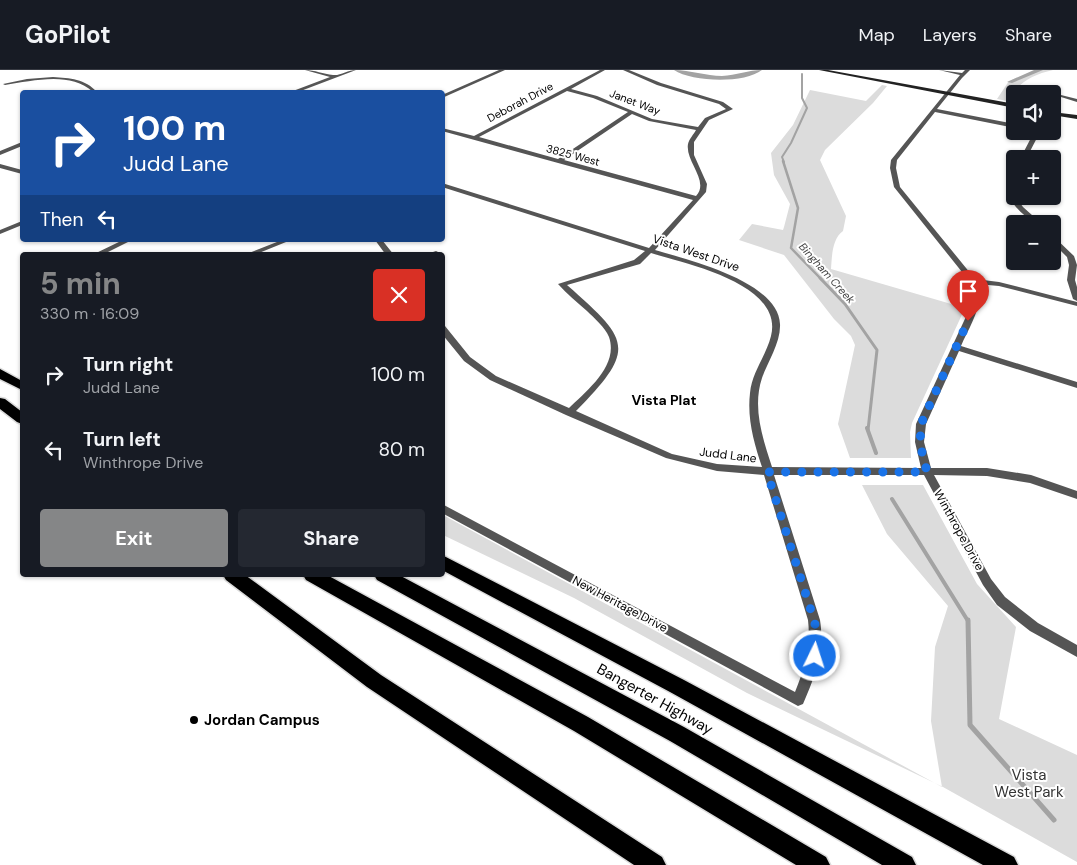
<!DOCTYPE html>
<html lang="en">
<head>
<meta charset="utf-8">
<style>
  body { margin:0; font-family:"DM Sans",sans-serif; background:#242831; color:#f1f3f6; height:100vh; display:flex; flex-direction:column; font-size:19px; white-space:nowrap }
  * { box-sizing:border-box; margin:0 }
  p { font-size:16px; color:#9ea1a6 }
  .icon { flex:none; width:28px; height:28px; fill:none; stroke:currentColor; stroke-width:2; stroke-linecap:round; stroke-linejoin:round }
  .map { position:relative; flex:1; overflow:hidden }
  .drawer { position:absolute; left:20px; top:182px; width:425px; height:325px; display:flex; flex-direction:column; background:#171b24; border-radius:5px; box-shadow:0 1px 4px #0004 }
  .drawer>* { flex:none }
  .guide { position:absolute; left:20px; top:20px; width:425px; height:152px; border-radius:5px; box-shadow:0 1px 4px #0004; background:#1a4fa0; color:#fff; overflow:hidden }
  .buttons { position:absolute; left:1006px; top:15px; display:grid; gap:10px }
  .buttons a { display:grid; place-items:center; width:55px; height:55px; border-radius:5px; background:#171b24; box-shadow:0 1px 4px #0004; font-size:25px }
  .pin { position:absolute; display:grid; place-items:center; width:42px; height:42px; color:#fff; margin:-51px -21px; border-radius:50% 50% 50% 0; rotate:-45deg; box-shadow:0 0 5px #0007 }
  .pin .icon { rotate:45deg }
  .me { position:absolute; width:55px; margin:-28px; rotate:4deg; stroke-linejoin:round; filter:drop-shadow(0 0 4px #0008) }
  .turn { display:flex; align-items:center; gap:18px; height:105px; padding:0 20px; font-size:22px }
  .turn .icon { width:65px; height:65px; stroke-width:2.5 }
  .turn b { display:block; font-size:35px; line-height:42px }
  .then { display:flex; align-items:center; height:48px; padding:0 20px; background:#0003; gap:10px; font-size:19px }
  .round { display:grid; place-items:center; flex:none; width:52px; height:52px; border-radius:5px; background:#242831 }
  .headline { display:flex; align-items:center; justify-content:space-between; height:85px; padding:0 20px }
  h1 { font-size:30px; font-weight:700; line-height:38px; color:#858687 }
  .button { display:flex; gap:10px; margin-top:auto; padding:10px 20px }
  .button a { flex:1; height:58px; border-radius:5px; background:#858687; color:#fff; font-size:20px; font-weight:700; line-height:58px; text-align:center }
  .button a+a { background:#242831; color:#f1f3f6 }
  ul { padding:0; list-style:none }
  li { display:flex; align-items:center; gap:15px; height:75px; padding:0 20px }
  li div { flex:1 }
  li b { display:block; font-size:19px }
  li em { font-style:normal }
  header { display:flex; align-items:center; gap:30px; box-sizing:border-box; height:70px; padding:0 25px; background:#171b24; border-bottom:1px solid #363941 }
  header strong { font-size:24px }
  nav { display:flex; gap:28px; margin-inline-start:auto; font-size:18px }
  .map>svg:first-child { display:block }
  .green { fill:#dcdcdc }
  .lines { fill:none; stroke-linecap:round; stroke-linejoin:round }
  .stream-far4 { stroke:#a3a3a3; stroke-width:2 }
  .stream-far3 { stroke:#a3a3a3; stroke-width:2.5 }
  .stream-far2 { stroke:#a3a3a3; stroke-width:3 }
  .stream-far1 { stroke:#a3a3a3; stroke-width:4 }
  .stream { stroke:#a3a3a3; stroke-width:5 }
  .canal { fill:#a3a3a3; fill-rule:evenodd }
  .highway-casing { stroke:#dbdbdb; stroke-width:3 }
  .street { fill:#555; fill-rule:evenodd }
  .secondary { fill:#222; fill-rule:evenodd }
  .highway { fill:#000; fill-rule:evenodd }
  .route { stroke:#1a73e8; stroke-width:9; stroke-dasharray:0 16.2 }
  .poi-dot { fill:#000; stroke:#fff; stroke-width:2 }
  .labels { text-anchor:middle; stroke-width:4; stroke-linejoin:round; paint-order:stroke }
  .far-street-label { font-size:11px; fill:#000; stroke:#fff }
  .far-water-label { font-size:11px; font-style:italic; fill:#444; stroke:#fff }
  .street-label { font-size:12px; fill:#000; stroke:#fff }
  .neighbourhood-label { font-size:14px; font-weight:bold; fill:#000; stroke:#fff }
  .near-street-label { font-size:15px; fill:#000; stroke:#fff }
  .near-poi-label { font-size:15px; font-weight:bold; fill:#000; stroke:#fff; text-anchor:start }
  .near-park-label { font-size:15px; fill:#333; stroke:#fff }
</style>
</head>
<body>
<header>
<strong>GoPilot</strong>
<nav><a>Map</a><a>Layers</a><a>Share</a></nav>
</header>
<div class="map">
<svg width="1077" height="795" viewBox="0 0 1077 795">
  <rect width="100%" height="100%" fill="#fff"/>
  <path class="green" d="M1036,0H1053C1032,5 1019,12 1007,31L997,29L1009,11Z
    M882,15L887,16L873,33L825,80L820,90L846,146L843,161C832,169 832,186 831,199L965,238L912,353L910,362L911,388H850L838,354L855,275L851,266L834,249L784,185L739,170L752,154L783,160L784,157L790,134L774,105L771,83L793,55L810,20L866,31Z
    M862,415H923L977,514L1016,557L999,649L1077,685V792L943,717L747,623L574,528L443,465V445L942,717L931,651L935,577L948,536L887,464Z"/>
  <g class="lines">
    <path class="stream-far4" d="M784,92L782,87L791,73L807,38L802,28V4"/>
    <path class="stream-far3" d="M783,91L798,138L791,178L822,210"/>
    <path class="stream-far2" d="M820,208L845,234L877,280L868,360"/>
    <path class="stream-far1" d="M867,358L876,383
      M892,429L968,551"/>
    <path class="stream" d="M968,550L970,655L1054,750"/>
    <path class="canal" d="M674,0C690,0 706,6 722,6C736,5 749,0 762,0C744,14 692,12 674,0Z
      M1034,0H1043L1012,13L1007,12Z"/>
    <defs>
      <path id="highway" d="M0,299L22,311V320L0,309Z
        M0,328L5,329L22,342V354L17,352L0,339Z
        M442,485L684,610L1014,787L1018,795H983L670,622L442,500Z
        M223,505H245L381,605L662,787L666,795H634L367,617L226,510Z
        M303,505H327L588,647L826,787L830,795H796L574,661L306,510Z
        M374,505H399L684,657L912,787L916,795H882L670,671L377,510Z"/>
    </defs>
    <use href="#highway" class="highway-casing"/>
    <path class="street" d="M305,0C315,0 323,4 333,5C340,6 348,0 356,0L298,22H293V21L330,7Z
      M499,0H505L442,28V25Z
      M600,0H605L571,19L597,26L652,49L698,57L705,48L726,39L719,34L657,15L623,0H629L661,13L723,32L733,39L709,50L694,72V85L707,114L706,122L655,180C688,190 778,211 780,254C781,272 768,291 762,308C752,338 763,369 772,397L921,398L915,372L916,354L970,238C974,224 971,213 962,202L894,117L890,98L891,90L960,5L939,0L962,3L965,0H970L962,8L937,39L1015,54V58L935,42L897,90L896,98L900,117L975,209L999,212L1077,232V236L999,216L977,214C985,235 969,257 961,276L1077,312V318L959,281L926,354L924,372L931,398H987L1031,405L1077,421V429L1030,413L987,406L934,405L991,509L1005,527L1038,553L1077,575V587L1030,561L997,535L983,515L924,405H774L820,550C825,581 815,607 803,634L798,636L442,443V434L795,622C805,598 811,576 808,550L764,405L717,401L666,388L566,345L490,310L464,291L442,264V256H445L470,287L496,306L569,338C586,321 619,296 609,267C605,257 594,248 587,241C577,232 567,224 558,214L634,190L645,181L442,117V113L649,178L693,130L442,61V58L474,66ZM567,21L593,28L628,42L558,89L479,67ZM632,44L649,51L696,60C694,64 689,69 688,74C685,92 710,111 696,126L564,90ZM651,183C687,194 784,214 771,266C766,286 752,302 750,323C747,349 754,373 762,397L717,394L672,384L576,341C638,278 629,270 567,215L640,194Z
      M53,7C70,8 85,9 97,22H93C70,1 33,11 5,15L3,14L27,9Z
      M1061,25L1077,29V32L1061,27Z
      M1032,61H1038L1039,64L1026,89H1020L1033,64Z
      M22,72V76L0,85V81Z
      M0,94L22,100V104L0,98Z
      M1015,104V126L1023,137L1042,154H1035C1023,144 1005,132 1009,114C1010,110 1012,107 1015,104Z
      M22,151V155L0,164V160Z
      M1052,165L1074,186L1077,195L1075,210L1077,217V231L1073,229L1067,210L1069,195L1067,187L1052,172Z
      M123,170H132L102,185H92Z
      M282,170H291L254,185H244Z
      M375,170H382L394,185H386Z
      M436,181L440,183L438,184L424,185Z"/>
    <path class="secondary" d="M819,0H828L1015,34V38Z
      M1052,42L1077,45V49L1052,45Z"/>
    <use href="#highway" class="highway"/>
  </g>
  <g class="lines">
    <path class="route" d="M815,586L818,567L814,550L767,402H927L920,374L921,354L968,251"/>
  </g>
  <circle class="poi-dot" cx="194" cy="650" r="5"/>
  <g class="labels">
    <g class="far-street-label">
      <text transform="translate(520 32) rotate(-28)" y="4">Deborah Drive</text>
      <text transform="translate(635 32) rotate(21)" y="4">Janet Way</text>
      <text transform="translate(573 85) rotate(15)" y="4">3825 West</text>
    </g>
    <g class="far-water-label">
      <text transform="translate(827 203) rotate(48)" y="4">Bingham Creek</text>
    </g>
    <g class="street-label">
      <text transform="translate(696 183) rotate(19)" y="4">Vista West Drive</text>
      <text transform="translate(728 385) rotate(7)" y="4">Judd Lane</text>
      <text transform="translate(959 460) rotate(61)" y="4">Winthrope Drive</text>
      <text transform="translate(620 534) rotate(28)" y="4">New Heritage Drive</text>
    </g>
    <g class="neighbourhood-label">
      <text x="664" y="335">Vista Plat</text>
    </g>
    <g class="near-street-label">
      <text transform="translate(655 629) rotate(29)" y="5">Bangerter Highway</text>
    </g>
    <g class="near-poi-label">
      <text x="204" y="655">Jordan Campus</text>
    </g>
    <g class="near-park-label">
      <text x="1029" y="710">Vista<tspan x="1029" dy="17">West Park</tspan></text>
    </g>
  </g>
</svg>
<div class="buttons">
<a><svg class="icon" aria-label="sound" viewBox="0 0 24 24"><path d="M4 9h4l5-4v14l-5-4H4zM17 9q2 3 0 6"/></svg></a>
<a>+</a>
<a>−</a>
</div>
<div class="pin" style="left:968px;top:251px;background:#d93025"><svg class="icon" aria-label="arrive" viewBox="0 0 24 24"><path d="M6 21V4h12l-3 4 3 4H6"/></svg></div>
<svg class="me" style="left:815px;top:586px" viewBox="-20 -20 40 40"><circle r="17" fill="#1a73e8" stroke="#fff" stroke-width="3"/><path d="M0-11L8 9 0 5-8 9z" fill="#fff"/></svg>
<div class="guide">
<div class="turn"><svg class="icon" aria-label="right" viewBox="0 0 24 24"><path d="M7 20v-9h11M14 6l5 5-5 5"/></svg><div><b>100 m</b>Judd Lane</div></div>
<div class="then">Then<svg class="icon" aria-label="left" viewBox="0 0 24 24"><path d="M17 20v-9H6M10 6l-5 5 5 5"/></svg></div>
</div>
<section class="drawer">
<div class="headline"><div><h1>5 min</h1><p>330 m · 16:09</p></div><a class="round" style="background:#d93025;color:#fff"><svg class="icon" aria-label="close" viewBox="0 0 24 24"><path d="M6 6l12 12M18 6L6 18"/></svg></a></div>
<ul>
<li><svg class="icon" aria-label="right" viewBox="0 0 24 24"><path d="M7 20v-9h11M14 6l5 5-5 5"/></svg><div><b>Turn right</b><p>Judd Lane</p></div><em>100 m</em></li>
<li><svg class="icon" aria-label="left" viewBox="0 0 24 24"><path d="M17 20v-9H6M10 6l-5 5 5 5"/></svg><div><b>Turn left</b><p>Winthrope Drive</p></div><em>80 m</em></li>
</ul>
<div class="button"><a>Exit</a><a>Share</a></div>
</section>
</div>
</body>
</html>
